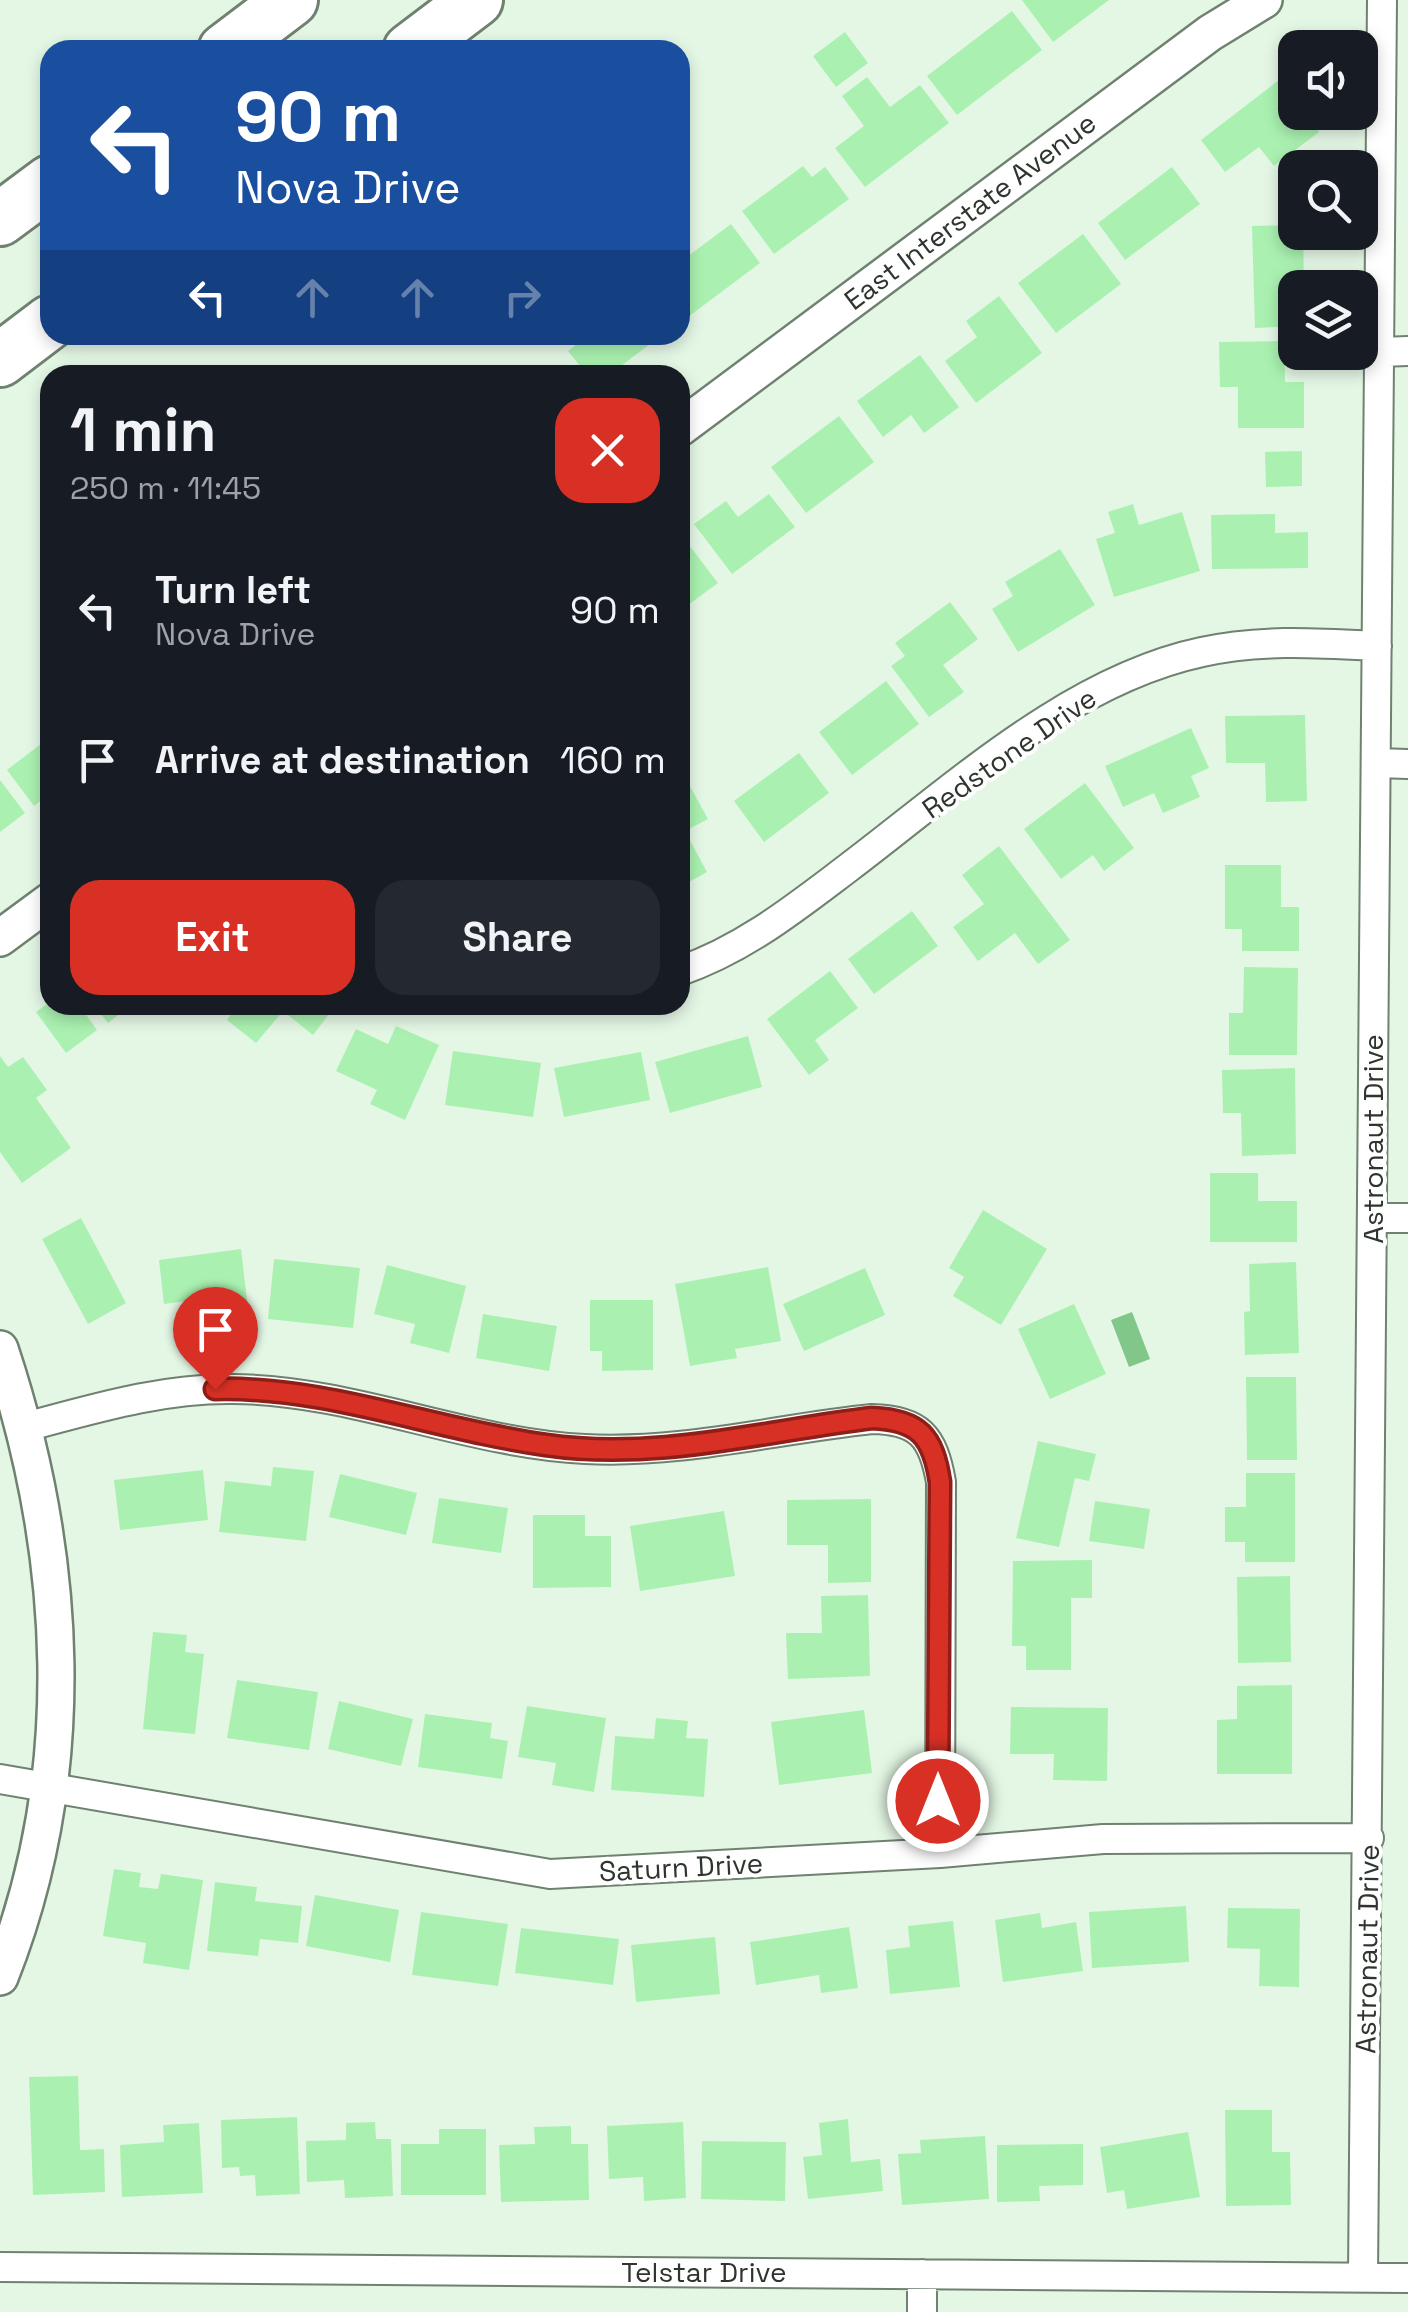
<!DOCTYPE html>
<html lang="en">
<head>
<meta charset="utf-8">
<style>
  body { margin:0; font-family:"Space Grotesk",sans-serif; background:#242831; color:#f1f3f6; height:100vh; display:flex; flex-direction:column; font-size:38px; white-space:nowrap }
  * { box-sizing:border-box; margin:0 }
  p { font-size:32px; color:#9ea1a6 }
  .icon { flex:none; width:55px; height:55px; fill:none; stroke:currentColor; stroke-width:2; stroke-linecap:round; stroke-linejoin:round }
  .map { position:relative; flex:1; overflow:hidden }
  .sheet { position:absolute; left:40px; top:365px; width:650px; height:650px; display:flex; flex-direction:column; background:#171b24; border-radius:30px; box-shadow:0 5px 15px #0003 }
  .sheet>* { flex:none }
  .top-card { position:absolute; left:40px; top:40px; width:650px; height:305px; border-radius:30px; box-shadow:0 5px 15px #0003; background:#1a4fa0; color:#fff; overflow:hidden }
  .tools { position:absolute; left:1278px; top:30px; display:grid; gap:20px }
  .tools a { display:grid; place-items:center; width:100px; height:100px; border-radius:20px; background:#171b24; box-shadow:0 5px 15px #0003; font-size:50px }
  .pin { position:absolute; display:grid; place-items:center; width:85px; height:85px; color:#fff; margin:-102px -42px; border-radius:50% 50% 50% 0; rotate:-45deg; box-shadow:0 0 10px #0007 }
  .pin .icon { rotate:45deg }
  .me { position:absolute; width:110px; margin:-55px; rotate:0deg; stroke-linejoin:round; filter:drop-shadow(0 0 8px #0008) }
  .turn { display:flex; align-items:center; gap:35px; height:210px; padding:0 30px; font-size:45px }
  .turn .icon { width:130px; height:130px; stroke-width:2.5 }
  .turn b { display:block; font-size:70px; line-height:85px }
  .lanes { display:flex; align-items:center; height:95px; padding:0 30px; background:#0003; justify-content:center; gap:50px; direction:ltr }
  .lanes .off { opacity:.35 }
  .round { display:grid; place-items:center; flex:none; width:105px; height:105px; border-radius:30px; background:#242831 }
  .headline { display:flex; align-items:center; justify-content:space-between; height:170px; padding:0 30px }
  h1 { font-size:60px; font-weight:700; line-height:75px }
  .button { display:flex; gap:20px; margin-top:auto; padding:20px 30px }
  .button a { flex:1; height:115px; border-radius:30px; background:#d93025; color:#fff; font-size:40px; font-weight:700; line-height:115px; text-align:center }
  .button a+a { background:#242831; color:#f1f3f6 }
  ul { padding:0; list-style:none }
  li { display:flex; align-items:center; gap:30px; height:150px; padding:0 30px }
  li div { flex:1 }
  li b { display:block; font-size:38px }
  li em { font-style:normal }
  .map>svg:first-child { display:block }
  .water { fill:#81c789 }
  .building { fill:#aaf1b1 }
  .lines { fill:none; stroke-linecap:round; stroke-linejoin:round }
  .minor-casing { stroke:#6f8170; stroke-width:32 }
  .tertiary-casing { stroke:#6f8170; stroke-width:40 }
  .motorway-casing { stroke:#6f8170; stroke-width:58 }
  .minor { stroke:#fff; stroke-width:28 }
  .tertiary { stroke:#fff; stroke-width:35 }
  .motorway { stroke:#fff; stroke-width:52 }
  .route-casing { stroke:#8d1f18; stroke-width:25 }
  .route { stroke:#d93025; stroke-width:18 }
  .labels { text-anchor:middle; stroke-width:8; stroke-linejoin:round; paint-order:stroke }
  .street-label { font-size:28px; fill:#2e352e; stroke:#fefefe }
</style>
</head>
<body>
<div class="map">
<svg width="1408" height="2312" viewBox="0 0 1408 2312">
  <rect width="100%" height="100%" fill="#e4f7e5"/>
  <path class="water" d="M1132,1312L1150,1359L1129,1367L1111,1320Z"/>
  <path class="building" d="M1022,0H1109L1053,42Z
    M1012,11L1042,50L957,115L927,76Z
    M845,32L868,63L836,87L813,56Z
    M867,77L890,107L920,85L949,123L865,187L835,148L864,126L842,96Z
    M1279,80L1295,101V112H1304L1319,132L1274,166L1259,147L1225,172L1201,140Z
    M803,166L812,177L825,167L849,199L774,254L742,211Z
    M1172,167L1200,204L1125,260L1098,223Z
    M731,224L760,263L684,320L680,315V262Z
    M1295,225V232H1303L1304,288H1295V326L1255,328L1252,226Z
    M1083,234L1121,284L1056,333L1018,283Z
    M999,296L1042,353L976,403L945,361L977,337L966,321Z
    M589,335H662L609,375H587L568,351Z
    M1284,341L1285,382H1304V428H1238V387H1220L1219,342Z
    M920,355L959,407L924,433L911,415L883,437L857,401Z
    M839,416L874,462L806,513L771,467Z
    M1302,451V486L1266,487L1265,452Z
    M769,494L795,527L732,574L694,524L726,501L738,517Z
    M1133,504L1139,525L1182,512L1200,571L1114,597L1096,539L1115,533L1108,512Z
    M1275,514V533L1308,532V568L1212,569L1211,515Z
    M680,533L718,583L680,611Z
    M1060,549L1095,605L1018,652L992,609L1013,596L1005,582Z
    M950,602L978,639L943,665L964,692L929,717L891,666L905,656L895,643Z
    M886,681L919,724L852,775L819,732Z
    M1305,715L1307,801L1266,802L1265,763H1226L1225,716Z
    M1191,728L1209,768L1191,776L1200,797L1163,813L1154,793L1123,807L1105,766Z
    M50,737V794L34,806L7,770Z
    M799,753L829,793L764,842L734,801Z
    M686,779L708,819L685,831L707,872L680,887V782Z
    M0,780L25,813L0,832Z
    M1085,783L1134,848L1104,871L1093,855L1061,879L1024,829Z
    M999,846L1070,940L1038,964L1015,933L978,961L953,927L984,904L962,875Z
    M1225,865H1281V907H1299V951H1242V929H1225Z
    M912,911L938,946L874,994L848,959Z
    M1244,967L1298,968L1297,1055H1229V1013H1243Z
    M830,971L858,1008L815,1040L829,1060L809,1075L767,1019Z
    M50,1002V1005H79L97,1030L66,1053L36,1012Z
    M94,1005H131L108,1023Z
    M238,1005H336L313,1035L283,1011L256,1043L227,1020Z
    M396,1026L439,1045L405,1120L370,1104L377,1090L336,1071L356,1029L388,1044Z
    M748,1036L762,1087L670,1113L655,1062Z
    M453,1051L541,1063L533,1117L445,1105Z
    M641,1052L650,1100L564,1117L554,1068Z
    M0,1056L8,1067L23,1057L47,1090L36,1098L71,1148L22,1183L0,1152Z
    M1295,1068L1296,1154L1242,1156L1241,1113H1223L1222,1070Z
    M1210,1173H1258V1201H1297V1242H1210Z
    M983,1210L1047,1249L1001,1325L953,1296L964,1277L949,1268Z
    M81,1218L126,1303L88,1324L42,1239Z
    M241,1249L249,1317L206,1322L203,1299L164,1304L159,1260Z
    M274,1259L360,1268L353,1328L268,1319Z
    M1296,1262L1299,1353L1245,1355L1244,1312L1250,1311L1249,1264Z
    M387,1265L466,1286L449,1353L410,1343L415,1324L374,1314Z
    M768,1267L781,1341L735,1349L737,1358L690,1366L675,1284Z
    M865,1268L885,1315L804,1351L783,1304Z
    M590,1300H653V1370L602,1371V1351H590Z
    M1074,1304L1106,1374L1050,1399L1018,1329Z
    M483,1314L557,1326L549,1371L476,1358Z
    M1246,1377H1296L1297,1460H1247Z
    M1038,1441L1096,1454L1089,1481L1075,1478L1059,1547L1016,1538Z
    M273,1467L314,1471L306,1541L219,1532L225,1481L271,1486Z
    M203,1470L208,1520L120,1530L114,1480Z
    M1246,1473H1295V1562H1245V1542H1225V1507H1246Z
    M340,1474L417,1493L406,1535L329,1517Z
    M439,1498L508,1508L501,1553L432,1543Z
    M871,1499V1582L828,1583V1545H787V1500Z
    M1095,1501L1150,1509L1144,1549L1089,1541Z
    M724,1511L735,1576L640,1591L630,1526Z
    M533,1515H585V1536H611V1587L533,1588Z
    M1092,1560V1598H1071V1670H1026V1646H1012L1013,1561Z
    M1290,1576L1291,1662L1238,1663L1237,1577Z
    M868,1595L870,1676L788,1679L786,1633H822L821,1596Z
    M153,1632L187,1635L185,1652L204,1654L195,1734L143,1729Z
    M237,1680L318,1692L309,1750L227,1738Z
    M1292,1685V1774H1217V1720L1237,1719V1686Z
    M339,1701L413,1719L401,1766L328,1749Z
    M527,1706L606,1718L594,1792L552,1785L556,1763L518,1757Z
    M1011,1707L1108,1708L1107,1781L1053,1780L1054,1754H1010Z
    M864,1710L872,1773L779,1785L771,1722Z
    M425,1714L492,1723L490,1738L508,1741L502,1779L418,1767Z
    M656,1718L688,1721L686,1738L708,1739L704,1797L611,1790L615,1736L654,1739Z
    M114,1869L141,1873L139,1887L158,1889L161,1874L203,1880L189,1970L143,1963L146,1943L103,1936Z
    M215,1882L257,1887L255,1901L302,1906L298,1943L260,1939L258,1956L207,1951Z
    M315,1895L399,1910L390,1962L306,1946Z
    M1186,1906L1189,1962L1092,1968L1089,1912Z
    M1228,1908L1300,1909L1299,1987L1259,1986L1260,1949L1227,1948Z
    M421,1912L508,1924L498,1986L412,1975Z
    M1040,1913L1042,1928L1076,1922L1083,1971L1003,1982L995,1920Z
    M953,1921L960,1987L890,1994L886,1950L910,1947L908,1926Z
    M849,1927L858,1988L821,1993L819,1975L756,1985L750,1942Z
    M521,1928L619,1939L613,1985L515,1973Z
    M715,1937L720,1994L636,2002L631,1945Z
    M78,2076L80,2150L104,2149L105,2192L33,2195L29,2077Z
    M1225,2110H1272V2152H1290L1291,2205L1226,2206Z
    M297,2117L300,2194L256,2196L255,2175L240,2176L239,2167L222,2168L221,2120Z
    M848,2119L851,2162L880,2159L883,2191L808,2199L803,2157L822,2155L819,2123Z
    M375,2122L376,2139H391L393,2196L345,2198L344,2180L307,2182L306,2141L346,2140V2123Z
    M683,2122L686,2198L644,2201L643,2177L609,2179L607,2126Z
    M199,2123L203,2193L122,2197L120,2145L164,2142L163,2125Z
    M571,2126V2144H588L589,2200L501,2202L499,2145L535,2144L534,2127Z
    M439,2129H486V2195H401V2144H439Z
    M1188,2132L1200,2197L1127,2209L1124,2190L1107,2193L1100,2147Z
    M985,2136L989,2199L902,2205L898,2154L921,2153L920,2140Z
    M702,2141L786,2142L785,2201L701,2199Z
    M1083,2144V2185L1039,2186L1040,2201L997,2202V2145Z"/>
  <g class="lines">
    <defs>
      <path id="minor" d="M1381,352L1408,351
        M1376,763L1408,764
        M680,971C744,949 795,908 848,868C954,788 1070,680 1202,652C1259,639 1319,643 1377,646
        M1372,1218H1408
        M25,1427C93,1409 161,1388 233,1389C353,1390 466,1443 585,1449C683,1454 776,1429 872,1419C919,1420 933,1436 941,1482L940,1853
        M0,1779L550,1874L940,1853L1103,1839L1369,1838
        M0,2267L1408,2278
        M1363,2277L1382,0
        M922,2312V2274"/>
      <path id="tertiary" d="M680,428L1210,33L1264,0
        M0,938L50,901
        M0,1349C68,1554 81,1773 0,1977"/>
      <path id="motorway" d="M225,50L291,0
        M410,50L476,0
        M0,219L50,182
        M0,360L50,322"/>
    </defs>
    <use href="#minor" class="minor-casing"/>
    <use href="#tertiary" class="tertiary-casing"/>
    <use href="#motorway" class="motorway-casing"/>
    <use href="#minor" class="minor"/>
    <use href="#tertiary" class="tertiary"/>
    <use href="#motorway" class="motorway"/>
  </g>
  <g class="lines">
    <defs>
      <path id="route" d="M215,1389C327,1386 436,1430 546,1445C657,1461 763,1431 872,1418C919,1420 933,1436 940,1482L938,1801"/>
    </defs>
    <use href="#route" class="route-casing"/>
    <use href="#route" class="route"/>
  </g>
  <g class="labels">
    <g class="street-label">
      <text transform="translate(970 211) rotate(-37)" y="10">East Interstate Avenue</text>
      <text transform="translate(1009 753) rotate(-35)" y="10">Redstone Drive</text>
      <text transform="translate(1373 1139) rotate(-90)" y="10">Astronaut Drive</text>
      <text transform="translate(681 1867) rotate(-3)" y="10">Saturn Drive</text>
      <text transform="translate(1367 1949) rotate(-89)" y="10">Astronaut Drive</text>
      <text x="704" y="2282">Telstar Drive</text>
    </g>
  </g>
</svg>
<div class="tools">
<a><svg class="icon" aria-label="sound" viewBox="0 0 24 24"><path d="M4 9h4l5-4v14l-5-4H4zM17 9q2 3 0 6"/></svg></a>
<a><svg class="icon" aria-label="search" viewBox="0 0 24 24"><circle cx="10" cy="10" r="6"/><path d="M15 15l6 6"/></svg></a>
<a><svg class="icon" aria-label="layers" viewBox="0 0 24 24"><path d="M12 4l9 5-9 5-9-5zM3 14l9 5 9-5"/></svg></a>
</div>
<div class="pin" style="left:215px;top:1389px;background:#d93025"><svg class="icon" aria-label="arrive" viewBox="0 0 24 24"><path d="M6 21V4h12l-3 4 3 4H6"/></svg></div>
<svg class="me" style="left:938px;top:1801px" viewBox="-20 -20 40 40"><circle r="17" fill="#d93025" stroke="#fff" stroke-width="3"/><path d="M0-11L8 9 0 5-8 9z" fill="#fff"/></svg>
<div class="top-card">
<div class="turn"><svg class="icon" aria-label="left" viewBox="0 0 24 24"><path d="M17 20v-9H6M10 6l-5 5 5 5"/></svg><div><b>90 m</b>Nova Drive</div></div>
<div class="lanes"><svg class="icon" aria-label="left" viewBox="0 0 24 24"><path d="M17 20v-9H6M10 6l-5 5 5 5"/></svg><svg class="icon off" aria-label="ahead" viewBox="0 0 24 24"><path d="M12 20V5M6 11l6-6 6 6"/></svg><svg class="icon off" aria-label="ahead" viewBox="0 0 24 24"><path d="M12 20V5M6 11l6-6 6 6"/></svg><svg class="icon off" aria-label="right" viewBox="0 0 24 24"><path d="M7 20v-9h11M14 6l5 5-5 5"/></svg></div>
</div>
<section class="sheet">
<div class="headline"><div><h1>1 min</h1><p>250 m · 11:45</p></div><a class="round" style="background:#d93025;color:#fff"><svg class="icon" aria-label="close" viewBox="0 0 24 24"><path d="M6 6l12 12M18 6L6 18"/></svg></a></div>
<ul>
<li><svg class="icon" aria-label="left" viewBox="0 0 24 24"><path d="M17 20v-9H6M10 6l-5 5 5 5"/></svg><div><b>Turn left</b><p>Nova Drive</p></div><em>90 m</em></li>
<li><svg class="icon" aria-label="arrive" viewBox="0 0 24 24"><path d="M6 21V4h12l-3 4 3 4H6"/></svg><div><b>Arrive at destination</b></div><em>160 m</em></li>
</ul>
<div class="button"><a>Exit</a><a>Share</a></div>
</section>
</div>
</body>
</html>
